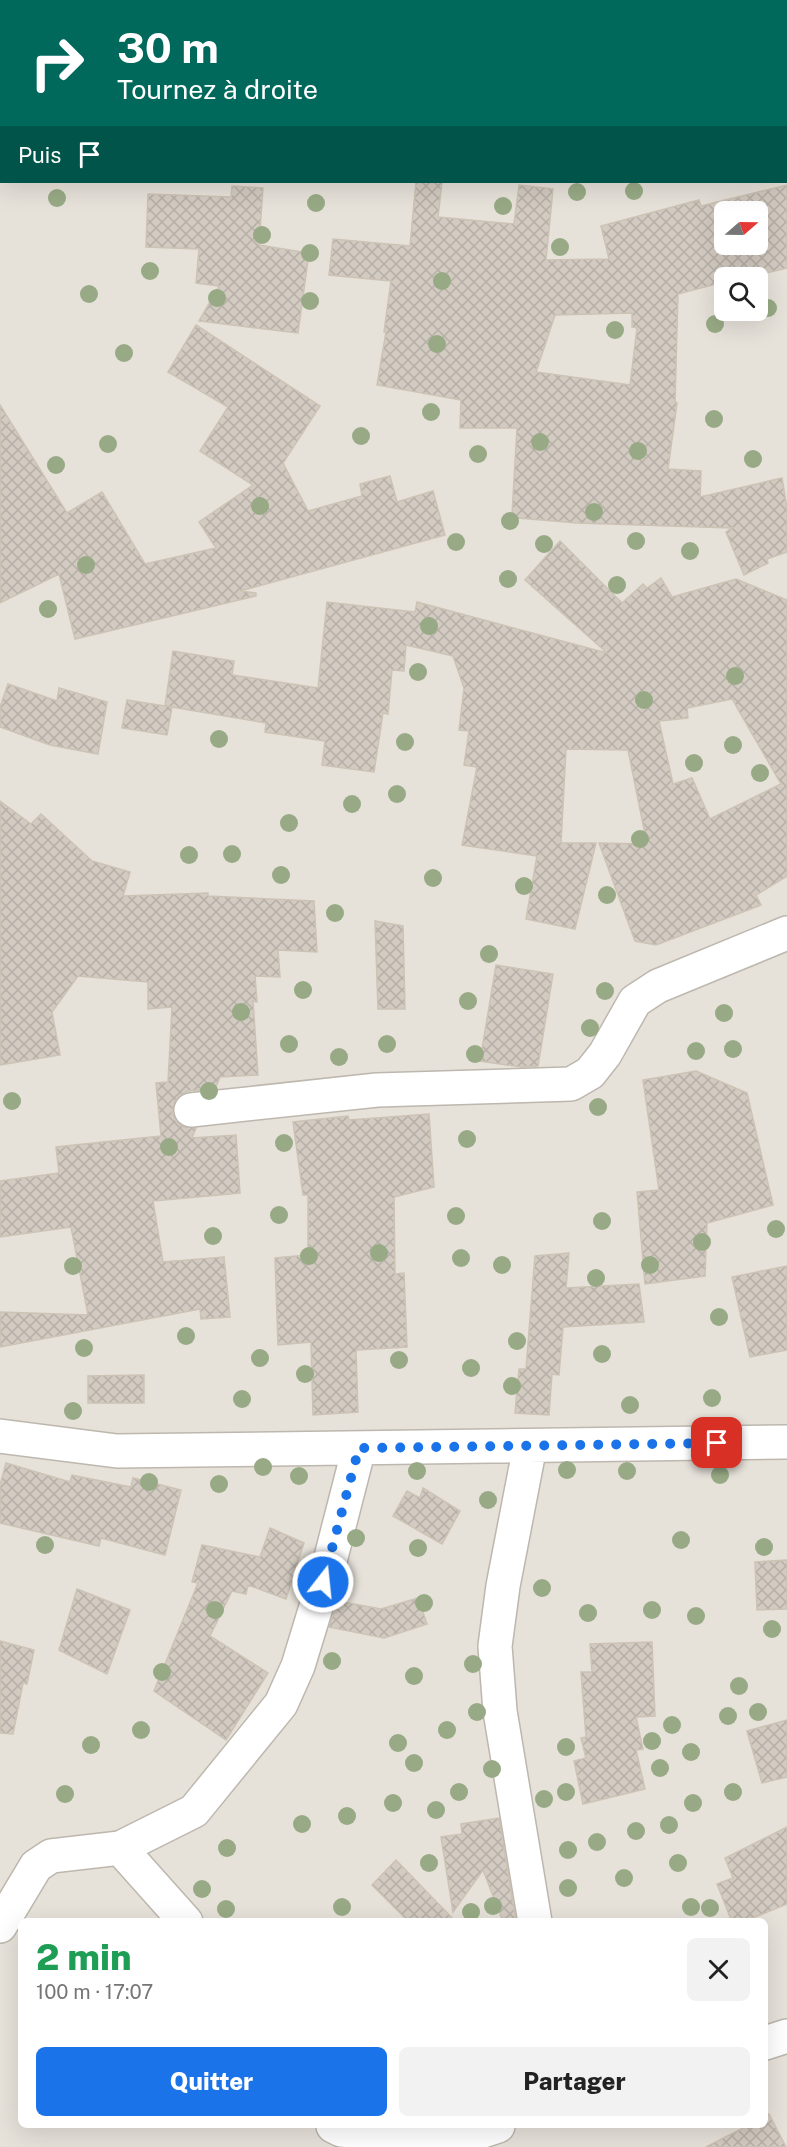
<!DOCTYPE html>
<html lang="fr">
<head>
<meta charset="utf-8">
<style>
  body { margin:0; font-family:"Public Sans",sans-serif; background:#f2f2f2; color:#222; height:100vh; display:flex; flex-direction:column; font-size:22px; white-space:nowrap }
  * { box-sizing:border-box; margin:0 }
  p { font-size:20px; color:#767676 }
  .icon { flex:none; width:33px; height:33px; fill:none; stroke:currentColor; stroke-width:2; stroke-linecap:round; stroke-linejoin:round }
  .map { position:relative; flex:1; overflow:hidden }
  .side { position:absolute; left:18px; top:1918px; width:750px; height:210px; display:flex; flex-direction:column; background:#fff; border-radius:9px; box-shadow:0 6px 24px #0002 }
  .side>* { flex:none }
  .banner { position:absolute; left:0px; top:0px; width:788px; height:183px; box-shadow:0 6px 24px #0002; background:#00695c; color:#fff; overflow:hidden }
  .needle { width:39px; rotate:70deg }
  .fabs { position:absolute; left:714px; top:201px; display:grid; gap:12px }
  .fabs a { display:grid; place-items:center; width:54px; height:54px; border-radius:9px; background:#fff; box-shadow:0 6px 24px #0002; font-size:30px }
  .pin { position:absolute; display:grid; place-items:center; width:51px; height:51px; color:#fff; margin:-26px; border-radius:12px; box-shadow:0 3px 9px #0006 }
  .me { position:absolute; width:66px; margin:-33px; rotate:16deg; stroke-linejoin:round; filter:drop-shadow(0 0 4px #0008) }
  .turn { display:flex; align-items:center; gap:21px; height:126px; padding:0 18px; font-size:27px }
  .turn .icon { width:78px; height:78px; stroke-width:2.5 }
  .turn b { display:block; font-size:42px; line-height:51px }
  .then { display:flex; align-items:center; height:57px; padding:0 18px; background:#0003; gap:12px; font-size:22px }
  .round { display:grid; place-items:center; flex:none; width:63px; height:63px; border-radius:9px; background:#f2f2f2 }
  .overview { display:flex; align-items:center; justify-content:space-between; height:102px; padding:0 18px }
  h1 { font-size:36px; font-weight:800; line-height:45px; color:#1e9e55 }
  .button { display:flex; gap:12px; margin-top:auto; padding:12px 18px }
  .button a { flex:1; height:69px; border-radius:9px; background:#1a73e8; color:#fff; font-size:24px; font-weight:800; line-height:69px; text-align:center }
  .button a+a { background:#f2f2f2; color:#222 }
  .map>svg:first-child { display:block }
  .residential { fill:#e6e1d9; fill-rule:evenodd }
  .building { fill:url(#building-cross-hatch); stroke:#cdc3b5; stroke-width:1.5; fill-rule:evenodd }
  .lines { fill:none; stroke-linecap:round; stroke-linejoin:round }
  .street-casing { stroke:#bdb7ae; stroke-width:36 }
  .street { stroke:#fff; stroke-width:33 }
  .tree { fill:#98aa85 }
  .route { stroke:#1a73e8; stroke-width:10; stroke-dasharray:0 18 }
</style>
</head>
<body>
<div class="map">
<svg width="787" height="2147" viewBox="0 0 787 2147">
  <defs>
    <pattern id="building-cross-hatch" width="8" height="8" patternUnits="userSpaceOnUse" patternTransform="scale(1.5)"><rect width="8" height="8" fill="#d3cbc1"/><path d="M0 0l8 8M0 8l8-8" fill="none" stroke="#b6afa7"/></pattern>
  </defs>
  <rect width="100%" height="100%" fill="#f3f0ea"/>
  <path class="residential" d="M0,0H787V2147H0ZM2,2H786V182H2ZM724,212H758V244H724ZM724,278H758V310H724ZM21,1922H765V2126H21Z"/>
  <path class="building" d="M416,182H442L438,217L514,224L519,185L553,189L546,260L609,259L601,226L699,200L701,206L787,185V268L746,278H724V282L678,294L675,402L677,403L668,469L701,471L700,497L782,478L787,508V552L767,559L768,563L744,575L726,532L732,528L577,523L518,518L512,515L517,428H460L461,400L377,385L386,332H384L391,281L329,275L333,239L410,246ZM724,212H758V244H724ZM632,313V327L637,328L630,385L536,372L555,315Z
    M232,186L263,188L259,245L309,253L298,333L199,321L219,286L196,283L199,249L146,247L148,194L231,197Z
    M196,325L320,406L283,463L308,511L362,496L360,484L390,476L397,502L433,491L445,535L240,591L256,593V596L75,639L59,574L0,603V405L67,513L102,492L145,564L216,548L199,522L253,485L200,451L228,407L168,372Z
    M560,541L622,603L643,584L647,588L661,578L672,597L736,579L787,600V876L756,895L761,905L656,945L635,941L599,843L647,844L628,750L566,749L561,843H596L575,929L526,919L537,856L462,845L477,767L464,765L469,731L459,730L464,688L453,656L406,645L404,671L392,670L388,714L383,713L374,772L322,765L325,741L265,732L266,723L165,706L173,651L234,661L232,675L318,688L327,602L415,612L417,602L607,653L525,580ZM732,699L781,784L710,819L692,778L673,784L659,721L688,718L687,708Z
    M8,684L57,701L59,688L107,702L98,754L50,745L0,727V707Z
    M127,700L172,707L167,735L122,728Z
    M0,801L31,824L41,814L92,861L130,872L123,896L208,893V896L314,901L317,952L278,950L280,977L255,976L257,1002L253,1001L258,1075L220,1077L215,1089L188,1091L180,1095L174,1103L172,1113L176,1121L184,1127L196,1128L192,1138L236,1135L240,1193L153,1201L163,1262L224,1257L230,1317L201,1319L200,1309L0,1347V1312L88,1315L71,1227L0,1237V1181L59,1173L56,1147L161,1136L156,1083L168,1082L172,1007L148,1009V982L78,976L52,1012L60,1055L0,1065Z
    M375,921L403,926L405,1009H378Z
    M496,965L553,974L538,1066L521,1067L480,1061Z
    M696,1071L747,1093L773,1205L707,1223L705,1276L645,1284L637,1192L659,1190L643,1080Z
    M429,1114L434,1187L394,1197L395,1274L404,1273L407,1347L356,1350L358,1412L313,1415L311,1342L278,1345L275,1258L308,1255V1195H303L293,1122L348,1116L349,1120Z
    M569,1253L566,1288L639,1284L644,1322L563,1327L559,1375L552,1374L549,1415L515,1413L519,1369H526L535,1256Z
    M787,1266V1350L750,1357L732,1277Z
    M144,1375V1403H88V1376Z
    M6,1463L70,1482L72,1475L131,1487L133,1478L181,1490L165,1555L101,1538L99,1546L0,1523V1485Z
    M423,1488L460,1511L442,1544L393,1516L407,1491L420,1498Z
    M270,1528L304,1543L286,1599L248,1585L246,1594L232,1591L210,1636L268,1673L226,1740L154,1691L198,1583L192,1582L202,1545L260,1557Z
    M787,1560V1609L757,1610L755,1562Z
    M77,1589L130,1610L107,1674L59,1650Z
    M418,1598L427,1624L384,1638L329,1627L338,1601L381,1609Z
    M0,1641L34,1650L27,1684L23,1683L13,1734L0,1733Z
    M652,1642L655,1716L636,1717L643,1749L636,1750L645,1789L583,1804L574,1761L586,1758L581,1738L586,1737L581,1672H592L590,1644Z
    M787,1720V1777L762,1783L747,1731Z
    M499,1818L516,1922H503L483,1870L453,1912L441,1837L462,1834L461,1824Z
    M787,1827V1904L743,1922H732L717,1884L733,1878L725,1858Z
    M396,1860L456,1922H409L372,1885Z
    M769,2114L786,2147H706L747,2126H765V2116Z"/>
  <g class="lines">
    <defs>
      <path id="street" d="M188,2L189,0
        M786,152H787
        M0,153L2,154
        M191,1110L377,1090L571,1084L590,1073L605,1054L635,1001L658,986L787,933
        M0,1436L117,1451L787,1442
        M530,1446L503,1586L495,1646L500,1711L535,1922
        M120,1848L186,1922
        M0,1926L36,1866L51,1856L120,1848L194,1811L281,1704L298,1666L330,1561L359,1448
        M765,2043L787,2036
        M333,2126L341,2130L456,2140L498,2126"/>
    </defs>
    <use href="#street" class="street-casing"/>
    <use href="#street" class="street"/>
  </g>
  <g class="tree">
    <circle cx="634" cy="191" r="9"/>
    <circle cx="577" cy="192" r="9"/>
    <circle cx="57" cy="198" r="9"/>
    <circle cx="316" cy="203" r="9"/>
    <circle cx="503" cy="206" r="9"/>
    <circle cx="262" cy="235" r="9"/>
    <circle cx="560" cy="247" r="9"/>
    <circle cx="310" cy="253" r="9"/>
    <circle cx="150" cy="271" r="9"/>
    <circle cx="442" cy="281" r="9"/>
    <circle cx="89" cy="294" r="9"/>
    <circle cx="217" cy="298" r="9"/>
    <circle cx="310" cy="301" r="9"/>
    <circle cx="768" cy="308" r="9"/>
    <circle cx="715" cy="324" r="9"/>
    <circle cx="615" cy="330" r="9"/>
    <circle cx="437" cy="344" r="9"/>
    <circle cx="124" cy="353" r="9"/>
    <circle cx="431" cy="412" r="9"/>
    <circle cx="714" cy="419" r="9"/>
    <circle cx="361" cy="436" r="9"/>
    <circle cx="540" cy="442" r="9"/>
    <circle cx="108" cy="444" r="9"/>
    <circle cx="638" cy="451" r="9"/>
    <circle cx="478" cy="454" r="9"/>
    <circle cx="753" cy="459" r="9"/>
    <circle cx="56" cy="465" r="9"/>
    <circle cx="260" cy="506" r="9"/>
    <circle cx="594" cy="512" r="9"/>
    <circle cx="510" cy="521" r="9"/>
    <circle cx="636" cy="541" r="9"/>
    <circle cx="456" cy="542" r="9"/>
    <circle cx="544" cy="544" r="9"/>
    <circle cx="690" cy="551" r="9"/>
    <circle cx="86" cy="565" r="9"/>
    <circle cx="508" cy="579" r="9"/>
    <circle cx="617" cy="585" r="9"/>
    <circle cx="48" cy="609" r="9"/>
    <circle cx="429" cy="626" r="9"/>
    <circle cx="418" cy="672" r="9"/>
    <circle cx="735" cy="676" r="9"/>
    <circle cx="644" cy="700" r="9"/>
    <circle cx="219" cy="739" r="9"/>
    <circle cx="405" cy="742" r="9"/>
    <circle cx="733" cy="745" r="9"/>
    <circle cx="694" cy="763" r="9"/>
    <circle cx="760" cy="773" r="9"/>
    <circle cx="397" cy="794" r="9"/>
    <circle cx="352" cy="804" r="9"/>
    <circle cx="289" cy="823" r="9"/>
    <circle cx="640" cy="839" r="9"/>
    <circle cx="232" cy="854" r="9"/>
    <circle cx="189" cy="855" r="9"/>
    <circle cx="281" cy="875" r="9"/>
    <circle cx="433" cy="878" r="9"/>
    <circle cx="524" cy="886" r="9"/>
    <circle cx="607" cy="895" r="9"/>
    <circle cx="335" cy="913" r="9"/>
    <circle cx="489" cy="954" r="9"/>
    <circle cx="303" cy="990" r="9"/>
    <circle cx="605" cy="991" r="9"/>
    <circle cx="468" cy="1001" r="9"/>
    <circle cx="241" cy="1012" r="9"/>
    <circle cx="724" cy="1013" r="9"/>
    <circle cx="590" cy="1028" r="9"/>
    <circle cx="289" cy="1044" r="9"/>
    <circle cx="387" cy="1044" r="9"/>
    <circle cx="733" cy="1049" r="9"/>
    <circle cx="696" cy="1051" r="9"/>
    <circle cx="475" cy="1054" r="9"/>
    <circle cx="339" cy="1057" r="9"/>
    <circle cx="209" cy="1091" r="9"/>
    <circle cx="12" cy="1101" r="9"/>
    <circle cx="598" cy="1107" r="9"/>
    <circle cx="467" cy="1139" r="9"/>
    <circle cx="284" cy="1143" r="9"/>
    <circle cx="169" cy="1147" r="9"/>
    <circle cx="279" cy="1215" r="9"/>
    <circle cx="456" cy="1216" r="9"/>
    <circle cx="602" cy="1221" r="9"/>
    <circle cx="776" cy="1229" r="9"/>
    <circle cx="213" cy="1236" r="9"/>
    <circle cx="702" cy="1242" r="9"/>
    <circle cx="379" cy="1253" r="9"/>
    <circle cx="309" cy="1256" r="9"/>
    <circle cx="461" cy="1258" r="9"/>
    <circle cx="502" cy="1265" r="9"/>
    <circle cx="650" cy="1265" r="9"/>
    <circle cx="73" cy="1266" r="9"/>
    <circle cx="596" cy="1278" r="9"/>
    <circle cx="719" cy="1317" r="9"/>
    <circle cx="186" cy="1336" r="9"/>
    <circle cx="517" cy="1341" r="9"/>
    <circle cx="84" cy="1348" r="9"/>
    <circle cx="602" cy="1354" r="9"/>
    <circle cx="260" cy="1358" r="9"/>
    <circle cx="399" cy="1360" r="9"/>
    <circle cx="471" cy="1368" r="9"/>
    <circle cx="305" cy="1374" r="9"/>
    <circle cx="512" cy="1386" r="9"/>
    <circle cx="712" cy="1398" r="9"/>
    <circle cx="242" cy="1399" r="9"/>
    <circle cx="630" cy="1405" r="9"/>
    <circle cx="73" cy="1411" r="9"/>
    <circle cx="263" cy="1467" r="9"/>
    <circle cx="567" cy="1470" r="9"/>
    <circle cx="417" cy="1471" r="9"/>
    <circle cx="627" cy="1471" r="9"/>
    <circle cx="720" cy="1475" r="9"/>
    <circle cx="299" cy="1476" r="9"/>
    <circle cx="149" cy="1482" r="9"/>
    <circle cx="219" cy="1484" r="9"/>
    <circle cx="488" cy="1500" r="9"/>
    <circle cx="356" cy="1538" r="9"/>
    <circle cx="681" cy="1540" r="9"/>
    <circle cx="45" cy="1545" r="9"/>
    <circle cx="764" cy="1547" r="9"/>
    <circle cx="418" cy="1548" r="9"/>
    <circle cx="542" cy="1588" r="9"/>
    <circle cx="424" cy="1603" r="9"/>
    <circle cx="215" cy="1610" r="9"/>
    <circle cx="652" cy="1610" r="9"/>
    <circle cx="588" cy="1613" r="9"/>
    <circle cx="696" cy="1616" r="9"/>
    <circle cx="772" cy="1629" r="9"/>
    <circle cx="332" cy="1661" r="9"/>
    <circle cx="473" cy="1664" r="9"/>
    <circle cx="162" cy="1672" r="9"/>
    <circle cx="414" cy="1676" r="9"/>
    <circle cx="739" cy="1686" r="9"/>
    <circle cx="477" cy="1712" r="9"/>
    <circle cx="758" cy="1712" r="9"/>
    <circle cx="728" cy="1716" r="9"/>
    <circle cx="672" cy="1725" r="9"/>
    <circle cx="141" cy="1730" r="9"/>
    <circle cx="447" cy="1730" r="9"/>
    <circle cx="652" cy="1741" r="9"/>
    <circle cx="398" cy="1743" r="9"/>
    <circle cx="91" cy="1745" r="9"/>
    <circle cx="566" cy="1747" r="9"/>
    <circle cx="691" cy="1752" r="9"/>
    <circle cx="414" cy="1763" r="9"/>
    <circle cx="660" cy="1768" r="9"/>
    <circle cx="492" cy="1769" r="9"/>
    <circle cx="459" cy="1792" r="9"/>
    <circle cx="566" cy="1792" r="9"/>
    <circle cx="733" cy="1792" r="9"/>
    <circle cx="65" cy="1794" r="9"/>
    <circle cx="544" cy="1799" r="9"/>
    <circle cx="393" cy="1803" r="9"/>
    <circle cx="693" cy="1803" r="9"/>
    <circle cx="436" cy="1810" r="9"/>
    <circle cx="347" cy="1816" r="9"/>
    <circle cx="302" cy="1824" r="9"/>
    <circle cx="669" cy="1825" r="9"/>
    <circle cx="636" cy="1831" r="9"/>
    <circle cx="597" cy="1842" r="9"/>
    <circle cx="227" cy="1848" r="9"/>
    <circle cx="568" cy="1850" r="9"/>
    <circle cx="429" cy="1863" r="9"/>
    <circle cx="678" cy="1863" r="9"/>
    <circle cx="624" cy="1878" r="9"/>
    <circle cx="568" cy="1888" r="9"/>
    <circle cx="202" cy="1889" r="9"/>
    <circle cx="493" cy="1906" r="9"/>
    <circle cx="342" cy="1907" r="9"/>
    <circle cx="691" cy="1907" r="9"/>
    <circle cx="710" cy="1908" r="9"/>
    <circle cx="226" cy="1909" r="9"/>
    <circle cx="471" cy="1912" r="9"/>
  </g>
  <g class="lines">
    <path class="route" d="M323,1582L359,1448L717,1443"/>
  </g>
</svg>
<div class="fabs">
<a><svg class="needle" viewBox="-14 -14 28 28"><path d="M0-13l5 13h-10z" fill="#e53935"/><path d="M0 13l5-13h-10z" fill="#767676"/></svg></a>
<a><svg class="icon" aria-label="search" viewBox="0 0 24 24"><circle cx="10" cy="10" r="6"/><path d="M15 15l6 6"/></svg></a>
</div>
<div class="pin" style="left:717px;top:1443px;background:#d93025"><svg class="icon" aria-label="arrive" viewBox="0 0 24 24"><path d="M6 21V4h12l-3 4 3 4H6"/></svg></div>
<svg class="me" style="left:323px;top:1582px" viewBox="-20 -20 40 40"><circle r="17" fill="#1a73e8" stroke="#fff" stroke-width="3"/><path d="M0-11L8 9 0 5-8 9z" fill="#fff"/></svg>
<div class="banner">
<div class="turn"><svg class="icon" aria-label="right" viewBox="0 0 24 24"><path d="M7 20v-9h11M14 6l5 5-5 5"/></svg><div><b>30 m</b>Tournez à droite</div></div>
<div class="then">Puis<svg class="icon" aria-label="arrive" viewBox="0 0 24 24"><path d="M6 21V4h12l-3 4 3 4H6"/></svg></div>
</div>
<section class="side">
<div class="overview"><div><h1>2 min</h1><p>100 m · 17:07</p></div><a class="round"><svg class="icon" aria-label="close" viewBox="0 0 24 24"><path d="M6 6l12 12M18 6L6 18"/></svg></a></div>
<div class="button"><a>Quitter</a><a>Partager</a></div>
</section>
</div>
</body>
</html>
